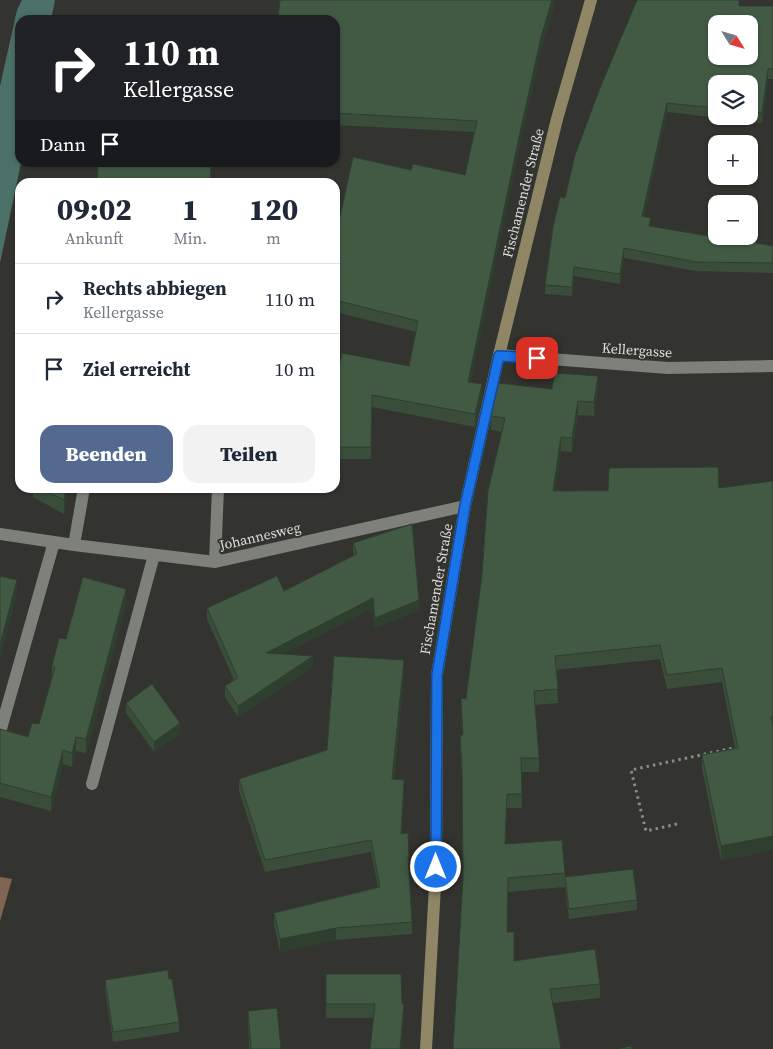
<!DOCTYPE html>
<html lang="de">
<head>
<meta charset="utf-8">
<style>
  body { margin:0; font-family:"Source Serif 4",serif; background:#f2f2f3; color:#1f2937; height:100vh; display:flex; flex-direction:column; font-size:19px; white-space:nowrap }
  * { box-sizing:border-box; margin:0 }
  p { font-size:16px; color:#747a83 }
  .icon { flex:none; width:28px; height:28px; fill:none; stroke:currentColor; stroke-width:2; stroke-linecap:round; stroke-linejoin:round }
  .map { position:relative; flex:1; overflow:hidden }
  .panel { position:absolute; left:15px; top:178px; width:325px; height:315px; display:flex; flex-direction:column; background:#fff; border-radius:15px; box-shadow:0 1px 4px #0004 }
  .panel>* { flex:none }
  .hud { position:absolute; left:15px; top:15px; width:325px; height:152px; border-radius:15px; box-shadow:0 1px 4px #0004; background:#202124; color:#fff; overflow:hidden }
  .needle { width:32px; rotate:127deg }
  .buttons { position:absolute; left:708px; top:15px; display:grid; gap:10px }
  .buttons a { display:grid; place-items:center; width:50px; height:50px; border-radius:10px; background:#fff; box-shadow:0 1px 4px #0004; font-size:25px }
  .pin { position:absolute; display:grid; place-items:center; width:42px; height:42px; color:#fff; margin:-21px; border-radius:10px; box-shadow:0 2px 8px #0006 }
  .me { position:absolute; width:55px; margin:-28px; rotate:0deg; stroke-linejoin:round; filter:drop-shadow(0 0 4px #0008) }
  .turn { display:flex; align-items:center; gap:18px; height:105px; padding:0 25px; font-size:22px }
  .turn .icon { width:65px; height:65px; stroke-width:2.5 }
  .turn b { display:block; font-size:35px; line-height:42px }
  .then { display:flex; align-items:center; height:48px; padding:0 25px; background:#0003; gap:10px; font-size:19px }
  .eta { display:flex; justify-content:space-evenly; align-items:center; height:85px; text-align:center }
  .eta b { font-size:30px; font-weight:800; line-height:35px }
  .primary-button { display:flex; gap:10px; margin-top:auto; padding:10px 25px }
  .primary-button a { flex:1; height:58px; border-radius:15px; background:#546990; color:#fff; font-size:20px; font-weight:800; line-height:58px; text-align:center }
  .primary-button a+a { background:#f2f2f3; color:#1f2937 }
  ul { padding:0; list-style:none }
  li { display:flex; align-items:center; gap:15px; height:70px; padding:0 25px; border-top:1px solid #e0e1e3 }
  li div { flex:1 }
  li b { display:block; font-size:19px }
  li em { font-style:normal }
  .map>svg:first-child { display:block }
  .forest { fill:#806652 }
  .water { fill:#4b7067 }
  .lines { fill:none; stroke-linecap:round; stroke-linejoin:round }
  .path { stroke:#8a8b87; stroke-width:3; stroke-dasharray:2.5 4; stroke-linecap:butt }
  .street { stroke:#7e807a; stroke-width:12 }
  .secondary { stroke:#8f8666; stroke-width:12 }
  .wall { fill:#394d3a; fill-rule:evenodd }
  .shaded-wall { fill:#2e3f30 }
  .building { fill:#425a44; stroke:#2e3f30; fill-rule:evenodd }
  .route-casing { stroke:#114b97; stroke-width:12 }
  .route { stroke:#1a73e8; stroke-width:9 }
  .labels { text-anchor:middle; stroke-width:4; stroke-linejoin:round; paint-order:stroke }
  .street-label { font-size:14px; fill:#dddedb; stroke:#33342f }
</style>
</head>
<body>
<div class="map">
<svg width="773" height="1049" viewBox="0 0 773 1049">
  <rect width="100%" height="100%" fill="#33342f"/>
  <path class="forest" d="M0,877L12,879L0,921Z"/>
  <path class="water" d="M22,0H55L51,20H20V162L21,163L0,263V86L17,10Z"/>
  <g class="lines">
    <path class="path" d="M677,824L646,831L631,770L738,747"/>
    <path class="street" d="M499,355L668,368L773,366
      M0,534L74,545L215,562L465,506
      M74,545L84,488
      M215,562L218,488
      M0,732L54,542
      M92,784L154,555"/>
    <path class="secondary" d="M426,1049L436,867L437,675L465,506L499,355L557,119L591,0"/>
  </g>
  <path class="wall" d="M280,0H556L541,49L522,135L470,382L482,396L475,427L372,407L371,459H337L338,400L335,399V387L409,366L416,332L335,312V217H340L411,170L465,175L474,132L335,125V20Z
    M739,6H773V79H768L762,123L667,112L644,216L651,227L714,237L747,236V241L773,246V273L696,271L624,258L620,284L574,276L572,296L545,294V285L565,198ZM716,84H749V116H716Z
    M552,389L598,390L594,416L578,415L572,452L561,451L555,491L719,488L773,481V850L721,861L702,769V755L735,748L722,682L667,689L660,659L556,670L558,703L535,705L539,758V772H521L522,808H507L505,844L565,873V877L637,900V910L569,919L565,887L508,892L507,932L514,961L600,984V998L553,1003L561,1049L463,879L462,777L460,749V735H462L461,698L466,699L502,432L491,430V416Z
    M33,488H68L64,514L33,497Z
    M353,543L419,610L375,628L373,608L283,654L313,667L238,717L225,697V686L234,680L207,619V608L284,591L354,555L353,553Z
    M126,603L86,753L76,751L72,767L63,764L51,811L0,797V729L28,737L39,724L52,678V666L66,639Z
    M404,673L394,779L404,792L402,834L409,857V869L412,922V934L336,940L280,952L274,925V913L378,887L371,852L265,872L239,791V779L327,750Z
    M126,703L180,733L154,752L126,713Z
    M326,974L402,1004L404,1018H326Z
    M169,979L179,1022V1032L113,1042L105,990V980Z
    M248,1011L281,1049H249L248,1025Z"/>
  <path class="shaded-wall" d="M552,0H556L541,49L522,135L468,394V382L522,123L541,37Z
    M768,69V79L762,123V113Z
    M667,103V112L642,225V216Z
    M624,248V258L620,284V274Z
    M574,267V276L572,296V287Z
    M598,376V390L594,416V402Z
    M482,384V396L475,427V414Z
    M578,401V415L572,452V438Z
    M561,437V451L553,505V491Z
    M66,488H68L64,514V500Z
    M17,580V594L0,659V645Z
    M126,589V603L86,753V739Z
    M373,598V608L266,663V653Z
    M419,600V610L375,628V618Z
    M313,656V667L238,717V706Z
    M404,660V673L392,792V779Z
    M180,723V733L154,752V742Z
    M76,737V751L72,767V753Z
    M63,750V764L51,811V797Z
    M404,780V792L401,846V834Z
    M773,836V850L721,861V846Z
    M336,928V940L280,952V939Z
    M404,1003V1018L402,1049H400Z"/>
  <path class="building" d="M280,0H552L541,37L522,123L468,382L482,384L475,414L372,395L371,447H337L338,388L335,387L342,353L409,366L418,321L335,300V217H340L353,157L411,170L413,164L465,175L477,121L335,113V20H278Z
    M637,0H739V6H773V69H768L762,113L749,112V84H716V108L667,103L642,216L651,218L649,226L714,237L716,227V236H746L745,241L773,246V263L696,262L624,248L620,274L574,267L572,287L545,285L553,227L560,197L565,198L575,155L600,88ZM716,24H749V56H716Z
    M98,162H156V164L211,167L210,182H97Z
    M555,373L598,376L594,402L578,401L572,438L561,437L553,491H608L609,468L718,467L719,488L773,481V716L771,717L773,726V836L721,846L702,755L738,748L722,668L667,675L660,645L555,656L558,689L534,691L539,758H521L522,794H507L505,844L562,840L565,873L508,878L507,932H514V961L595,949L600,984L550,989L561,1049H453L463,877L462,763L460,735H463L461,698L466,699L482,574L488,491L505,418L491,416L498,383L552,389Z
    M40,488H66L64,500Z
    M412,524L419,600L375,618L373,598L266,653L313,656L238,706L225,686L238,678L207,608L277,576L284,591L357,554L353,543Z
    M0,576L17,580L0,645Z
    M83,577L126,589L86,739L76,737L72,753L63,750L51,797L0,783V729L28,737L32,723L39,724L55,667L52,666L59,638L66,639Z
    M334,656L404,660L392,779L404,780L401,834L408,833L409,857H408L412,922L336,928L280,939L274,913L380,887L371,840L265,860L239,779L327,750Z
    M152,684L180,723L154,742L126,703Z
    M633,869L637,900L569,909L565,877Z
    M168,970L169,979H172L179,1022L113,1032L105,980Z
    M326,974H401L402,1004L404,1003L400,1049H370L375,1004H326Z
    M277,1008L281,1049H251L248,1011Z
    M631,1046L632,1049H618Z"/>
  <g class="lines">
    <defs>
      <path id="route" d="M436,867L437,675L465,506L499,356L537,358"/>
    </defs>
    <use href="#route" class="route-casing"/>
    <use href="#route" class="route"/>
  </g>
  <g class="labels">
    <g class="street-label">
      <text transform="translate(523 193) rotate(-76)" y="5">Fischamender Straße</text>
      <text transform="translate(637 350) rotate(4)" y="5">Kellergasse</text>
      <text transform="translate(260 536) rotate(-13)" y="5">Johannesweg</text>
      <text transform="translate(436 589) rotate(-80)" y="5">Fischamender Straße</text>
    </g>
  </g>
</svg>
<div class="buttons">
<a><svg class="needle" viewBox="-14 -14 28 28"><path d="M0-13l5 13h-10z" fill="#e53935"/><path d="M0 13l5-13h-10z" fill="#747a83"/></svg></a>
<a><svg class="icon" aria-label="layers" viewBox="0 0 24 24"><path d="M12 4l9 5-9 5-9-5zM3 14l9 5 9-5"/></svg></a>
<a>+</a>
<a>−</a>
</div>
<div class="pin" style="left:537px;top:358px;background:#d93025"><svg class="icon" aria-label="arrive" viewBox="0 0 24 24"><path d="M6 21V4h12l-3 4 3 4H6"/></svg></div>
<svg class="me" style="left:436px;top:867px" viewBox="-20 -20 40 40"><circle r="17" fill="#1a73e8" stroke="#fff" stroke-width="3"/><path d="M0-11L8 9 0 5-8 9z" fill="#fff"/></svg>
<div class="hud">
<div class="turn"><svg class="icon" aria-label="right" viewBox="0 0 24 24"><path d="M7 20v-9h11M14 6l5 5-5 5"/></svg><div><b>110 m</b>Kellergasse</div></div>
<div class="then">Dann<svg class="icon" aria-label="arrive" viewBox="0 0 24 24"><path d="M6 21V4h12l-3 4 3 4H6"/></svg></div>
</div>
<section class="panel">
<div class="eta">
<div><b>09:02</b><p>Ankunft</p></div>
<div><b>1</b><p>Min.</p></div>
<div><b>120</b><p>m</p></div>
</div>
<ul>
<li><svg class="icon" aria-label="right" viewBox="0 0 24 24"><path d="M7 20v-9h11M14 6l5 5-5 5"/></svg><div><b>Rechts abbiegen</b><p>Kellergasse</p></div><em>110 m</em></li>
<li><svg class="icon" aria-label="arrive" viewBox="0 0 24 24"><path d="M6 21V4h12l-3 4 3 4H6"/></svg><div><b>Ziel erreicht</b></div><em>10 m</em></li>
</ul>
<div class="primary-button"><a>Beenden</a><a>Teilen</a></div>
</section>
</div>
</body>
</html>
